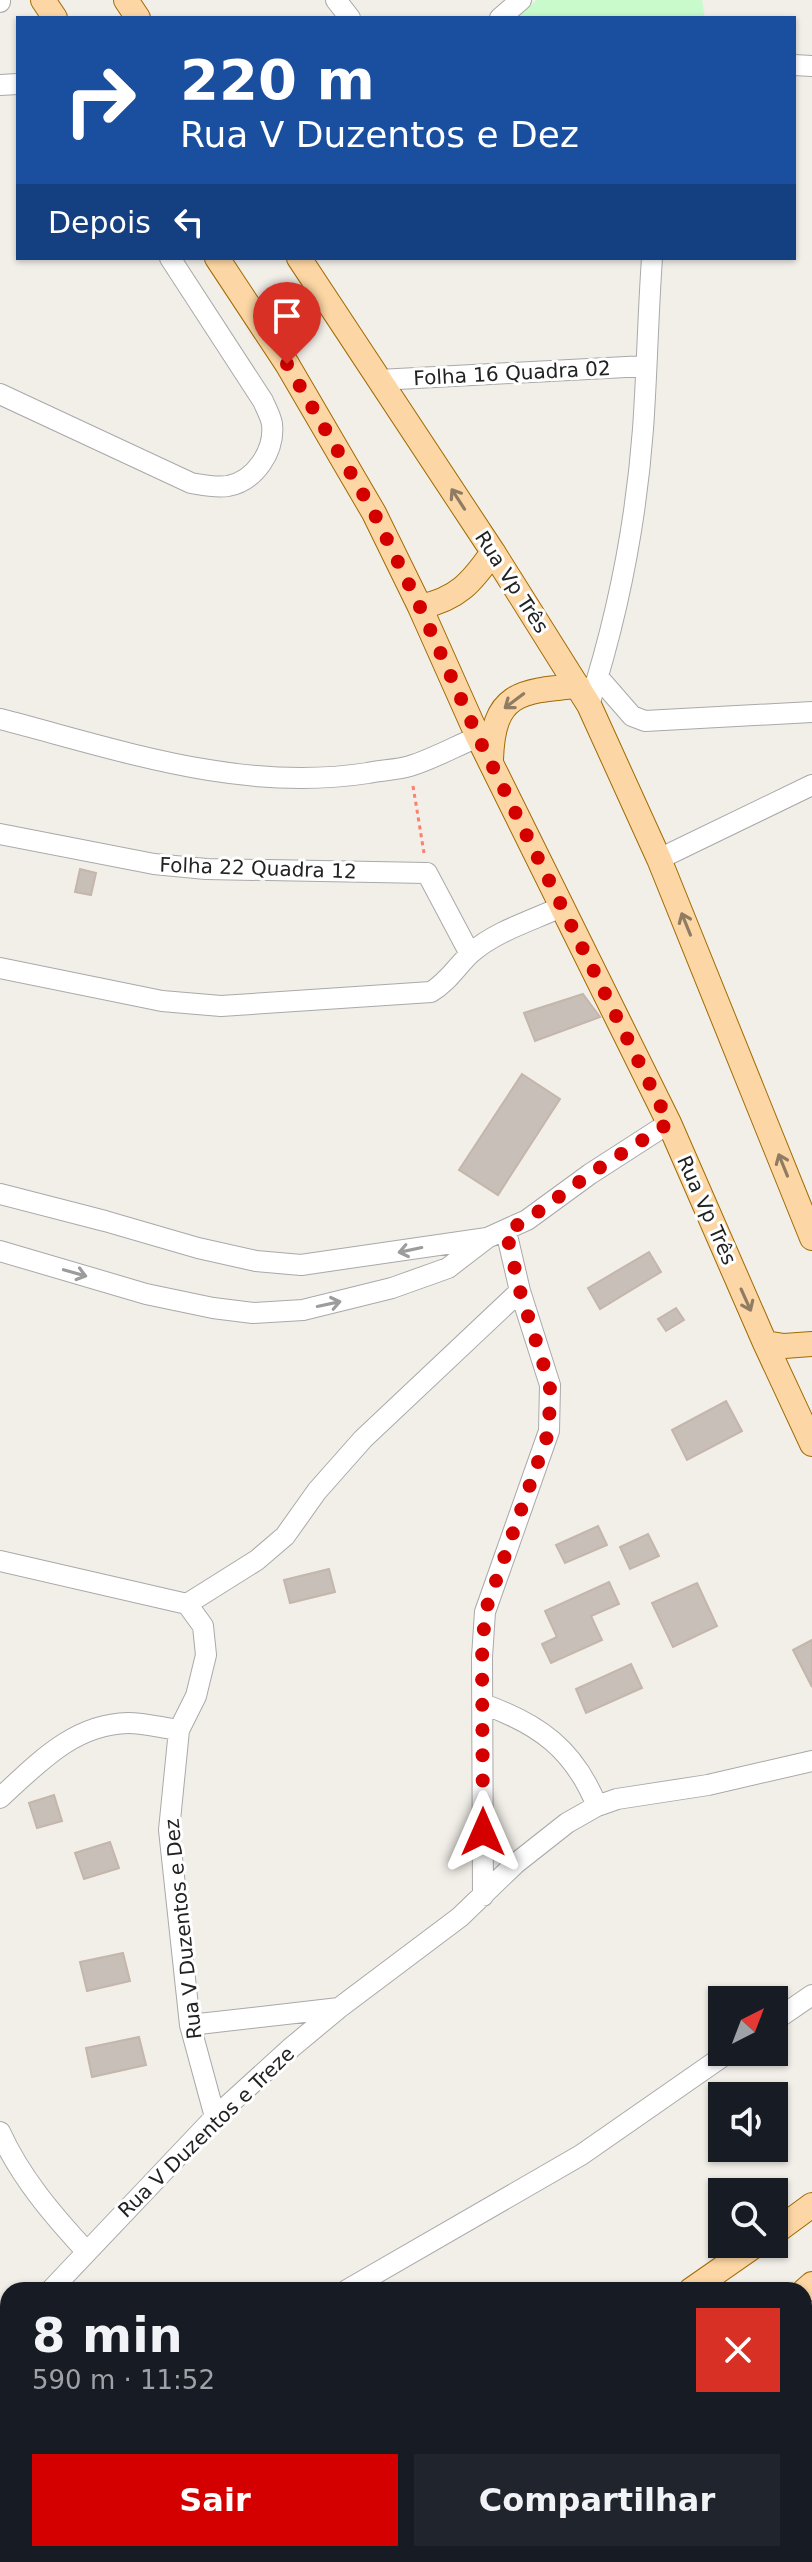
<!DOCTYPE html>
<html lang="pt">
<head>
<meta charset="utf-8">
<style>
  body { margin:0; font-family:"DejaVu Sans",sans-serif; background:#20242c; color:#f1f3f6; height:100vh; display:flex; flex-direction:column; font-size:30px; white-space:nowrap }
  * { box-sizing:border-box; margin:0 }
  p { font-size:26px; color:#9ea1a6 }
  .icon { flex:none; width:44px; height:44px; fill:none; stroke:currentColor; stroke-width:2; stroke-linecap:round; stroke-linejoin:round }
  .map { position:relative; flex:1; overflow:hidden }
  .side { position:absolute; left:0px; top:2282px; width:812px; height:280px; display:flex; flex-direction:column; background:#171b24; border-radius:24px 24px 0 0; box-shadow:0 2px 6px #0004 }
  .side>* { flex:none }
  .banner { position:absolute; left:16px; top:16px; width:780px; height:244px; border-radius:0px; box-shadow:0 2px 6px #0004; background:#1a4fa0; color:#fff; overflow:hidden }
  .needle { width:52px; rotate:42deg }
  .tools { position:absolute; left:708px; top:1986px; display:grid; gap:16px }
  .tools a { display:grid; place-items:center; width:80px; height:80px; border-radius:0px; background:#171b24; box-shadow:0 2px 6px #0004; font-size:40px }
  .pin { position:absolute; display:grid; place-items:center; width:68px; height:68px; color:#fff; margin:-82px -34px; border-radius:50% 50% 50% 0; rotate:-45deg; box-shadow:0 0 8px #0007 }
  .pin .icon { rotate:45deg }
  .me { position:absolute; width:88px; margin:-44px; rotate:0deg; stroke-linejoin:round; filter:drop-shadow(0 0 6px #0008) }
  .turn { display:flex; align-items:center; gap:28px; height:168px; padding:0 32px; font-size:36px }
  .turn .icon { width:104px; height:104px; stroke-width:2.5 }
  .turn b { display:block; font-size:56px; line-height:68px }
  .then { display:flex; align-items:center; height:76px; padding:0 32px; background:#0003; gap:16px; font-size:30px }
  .round { display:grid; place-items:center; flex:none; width:84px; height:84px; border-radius:0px; background:#20242c }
  .overview { display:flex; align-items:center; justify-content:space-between; height:136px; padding:0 32px }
  h1 { font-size:48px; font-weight:700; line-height:60px }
  .cta { display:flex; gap:16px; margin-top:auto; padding:16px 32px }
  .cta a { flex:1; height:92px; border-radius:0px; background:#d40000; color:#fff; font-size:32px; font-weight:700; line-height:92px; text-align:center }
  .cta a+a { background:#20242c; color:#f1f3f6 }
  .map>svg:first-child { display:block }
  .park { fill:#c8facc }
  .building { fill:#c7bfb8; stroke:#c4b6ab; stroke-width:2 }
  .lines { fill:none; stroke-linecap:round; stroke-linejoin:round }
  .minor-casing { stroke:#a9a9a9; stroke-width:22 }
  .major-casing { stroke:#a06b00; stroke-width:26 }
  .path { stroke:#fa8072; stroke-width:3; stroke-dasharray:4 4; stroke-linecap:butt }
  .minor { stroke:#fff; stroke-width:20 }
  .major { stroke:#fcd6a4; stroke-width:24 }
  .oneway { stroke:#8f7c63 }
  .oneway2 { stroke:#9c9c9c }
  .route { stroke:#d40000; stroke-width:14; stroke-dasharray:0 25.2 }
  .labels { text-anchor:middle; stroke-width:6; stroke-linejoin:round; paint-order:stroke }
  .street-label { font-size:20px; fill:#222; stroke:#fff }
</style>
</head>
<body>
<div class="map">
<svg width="812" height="2562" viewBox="0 0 812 2562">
  <rect width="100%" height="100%" fill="#f2efe9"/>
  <path class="park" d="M537,0H702L705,18H517Z"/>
  <path class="building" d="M80,869L96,873L91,895L75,892Z
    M583,994L600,1017L535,1041L524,1013Z
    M522,1074L560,1099L498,1195L459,1170Z
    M649,1252L661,1272L600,1309L588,1288Z
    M676,1308L684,1320L666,1331L658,1319Z
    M726,1401L742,1431L687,1460L672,1430Z
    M598,1526L607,1545L565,1563L556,1545Z
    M648,1534L659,1556L630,1569L620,1547Z
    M329,1569L335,1592L290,1603L284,1580Z
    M609,1582L619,1604L591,1616L602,1640L551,1663L542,1644L557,1637L545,1611Z
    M697,1583L717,1626L673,1647L652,1603Z
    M812,1640V1687L793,1650Z
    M631,1664L642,1688L586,1713L576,1689Z
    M54,1795L62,1821L37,1828L29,1803Z
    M110,1842L119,1868L84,1879L75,1853Z
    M123,1953L130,1981L87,1991L80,1962Z
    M139,2037L146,2065L92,2077L86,2048Z"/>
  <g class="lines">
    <defs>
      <path id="minor" d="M336,0L350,18
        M0,2V0
        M500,18L521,0
        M794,65L812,66
        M0,85L18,84
        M379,380L645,366
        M0,394L191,483C203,485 215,488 228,486C255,481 275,451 272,424C271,417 266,408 263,401L170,258
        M598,677L632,716L645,721L812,712
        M589,705C618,615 636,523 643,429C647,372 648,315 652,258
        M0,719C120,750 241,793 368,773C381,770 397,770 410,766C433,759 456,746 478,737
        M0,834L154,864L206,869L427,873L470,954
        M659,859L812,785
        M0,968L162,1001L221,1006L431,992C448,982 457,966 471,953C496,931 531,921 561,907
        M0,1194L105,1221L198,1248L256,1261L301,1265L487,1238
        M0,1251L146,1294L213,1308L253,1313L303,1310L392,1288L448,1268L487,1238L527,1220L590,1174L669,1123
        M0,1561L187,1604L203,1626L206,1655L196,1696L179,1730L169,1830L190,2025L215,2117
        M187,1604L257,1560L285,1536L317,1491L363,1439L520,1291
        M483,1704C539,1724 574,1749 597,1806
        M0,1798C38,1763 74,1724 128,1723C145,1723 163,1728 179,1730
        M483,1896L482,1657L485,1612L549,1431L550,1385L520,1291L506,1231
        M774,2021L812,1995
        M190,2025L339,2008
        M0,2132C21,2178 52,2214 86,2251
        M51,2290L215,2117L292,2047L339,2008L460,1917L515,1864L567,1823L597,1806L617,1799L708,1785L812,1761
        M347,2290L581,2155L729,2052
        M0,2346L8,2339
        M804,2348L812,2353
        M0,2513L8,2528
        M21,2554L25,2562"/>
      <path id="major" d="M43,0L55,18
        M126,0L138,18
        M217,258L287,364L374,513L420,607L478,737L669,1123L765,1343L812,1444
        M299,258L493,552L589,705L659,859L812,1238
        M420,607C458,599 472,582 493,552
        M491,760C493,693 519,691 578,686
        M765,1343L784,1346L812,1344
        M774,2233L812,2205
        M691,2290L757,2244
        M804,2291L812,2284
        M400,2554L402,2562
        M262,2562L272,2554
        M445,2562L457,2554"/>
    </defs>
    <use href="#minor" class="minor-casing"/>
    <use href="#major" class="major-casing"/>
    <path class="path" d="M413,786L424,853"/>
    <use href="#minor" class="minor"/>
    <use href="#major" class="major"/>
  </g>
  <defs><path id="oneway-shaft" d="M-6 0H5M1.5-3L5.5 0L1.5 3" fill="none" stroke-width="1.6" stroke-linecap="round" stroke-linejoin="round" transform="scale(2)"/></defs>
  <g class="oneway">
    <use href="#oneway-shaft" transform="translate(458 499) rotate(-123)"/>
    <use href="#oneway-shaft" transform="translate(514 701) rotate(143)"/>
    <use href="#oneway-shaft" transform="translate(686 924) rotate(-112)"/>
    <use href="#oneway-shaft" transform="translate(783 1165) rotate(-112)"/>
    <use href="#oneway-shaft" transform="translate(746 1300) rotate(66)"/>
  </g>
  <g class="oneway2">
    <use href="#oneway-shaft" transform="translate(410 1250) rotate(168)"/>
    <use href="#oneway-shaft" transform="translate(75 1273) rotate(16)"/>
    <use href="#oneway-shaft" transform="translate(329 1304) rotate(-12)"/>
  </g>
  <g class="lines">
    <path class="route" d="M287,364L374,513L420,607L478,737L669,1123L590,1174L527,1220L506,1231L520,1291L550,1385L549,1431L485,1612L482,1657L483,1832"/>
  </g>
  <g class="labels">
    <g class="street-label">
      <text transform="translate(512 373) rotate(-3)" y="7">Folha 16 Quadra 02</text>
      <text transform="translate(512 582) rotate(57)" y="7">Rua Vp Três</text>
      <text transform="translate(258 868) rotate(2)" y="7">Folha 22 Quadra 12</text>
      <text transform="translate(707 1210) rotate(66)" y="7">Rua Vp Três</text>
      <text transform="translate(183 1929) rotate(-96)" y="7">Rua V Duzentos e Dez</text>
      <text transform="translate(206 2132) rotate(-44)" y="7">Rua V Duzentos e Treze</text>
    </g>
  </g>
</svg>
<div class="tools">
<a><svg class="needle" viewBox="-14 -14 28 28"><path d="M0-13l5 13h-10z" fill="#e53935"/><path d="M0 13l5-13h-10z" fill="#9ea1a6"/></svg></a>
<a><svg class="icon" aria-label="sound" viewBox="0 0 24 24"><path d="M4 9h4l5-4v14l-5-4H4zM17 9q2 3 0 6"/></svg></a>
<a><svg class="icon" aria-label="search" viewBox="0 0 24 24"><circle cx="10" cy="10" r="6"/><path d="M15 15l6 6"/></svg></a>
</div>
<div class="pin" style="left:287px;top:364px;background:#d93025"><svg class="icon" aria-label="arrive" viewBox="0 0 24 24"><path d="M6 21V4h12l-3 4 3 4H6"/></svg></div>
<svg class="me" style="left:483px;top:1832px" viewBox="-20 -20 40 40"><path d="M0-17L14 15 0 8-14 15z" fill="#d40000" stroke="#fff" stroke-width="4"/></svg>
<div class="banner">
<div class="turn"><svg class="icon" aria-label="right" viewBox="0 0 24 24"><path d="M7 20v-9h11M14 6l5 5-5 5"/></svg><div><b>220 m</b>Rua V Duzentos e Dez</div></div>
<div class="then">Depois<svg class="icon" aria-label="left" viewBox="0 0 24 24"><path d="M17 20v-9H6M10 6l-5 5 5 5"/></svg></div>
</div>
<section class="side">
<div class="overview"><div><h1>8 min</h1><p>590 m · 11:52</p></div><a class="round" style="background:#d93025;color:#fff"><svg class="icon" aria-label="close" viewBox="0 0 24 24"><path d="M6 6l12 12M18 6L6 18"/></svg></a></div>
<div class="cta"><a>Sair</a><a>Compartilhar</a></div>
</section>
</div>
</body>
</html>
